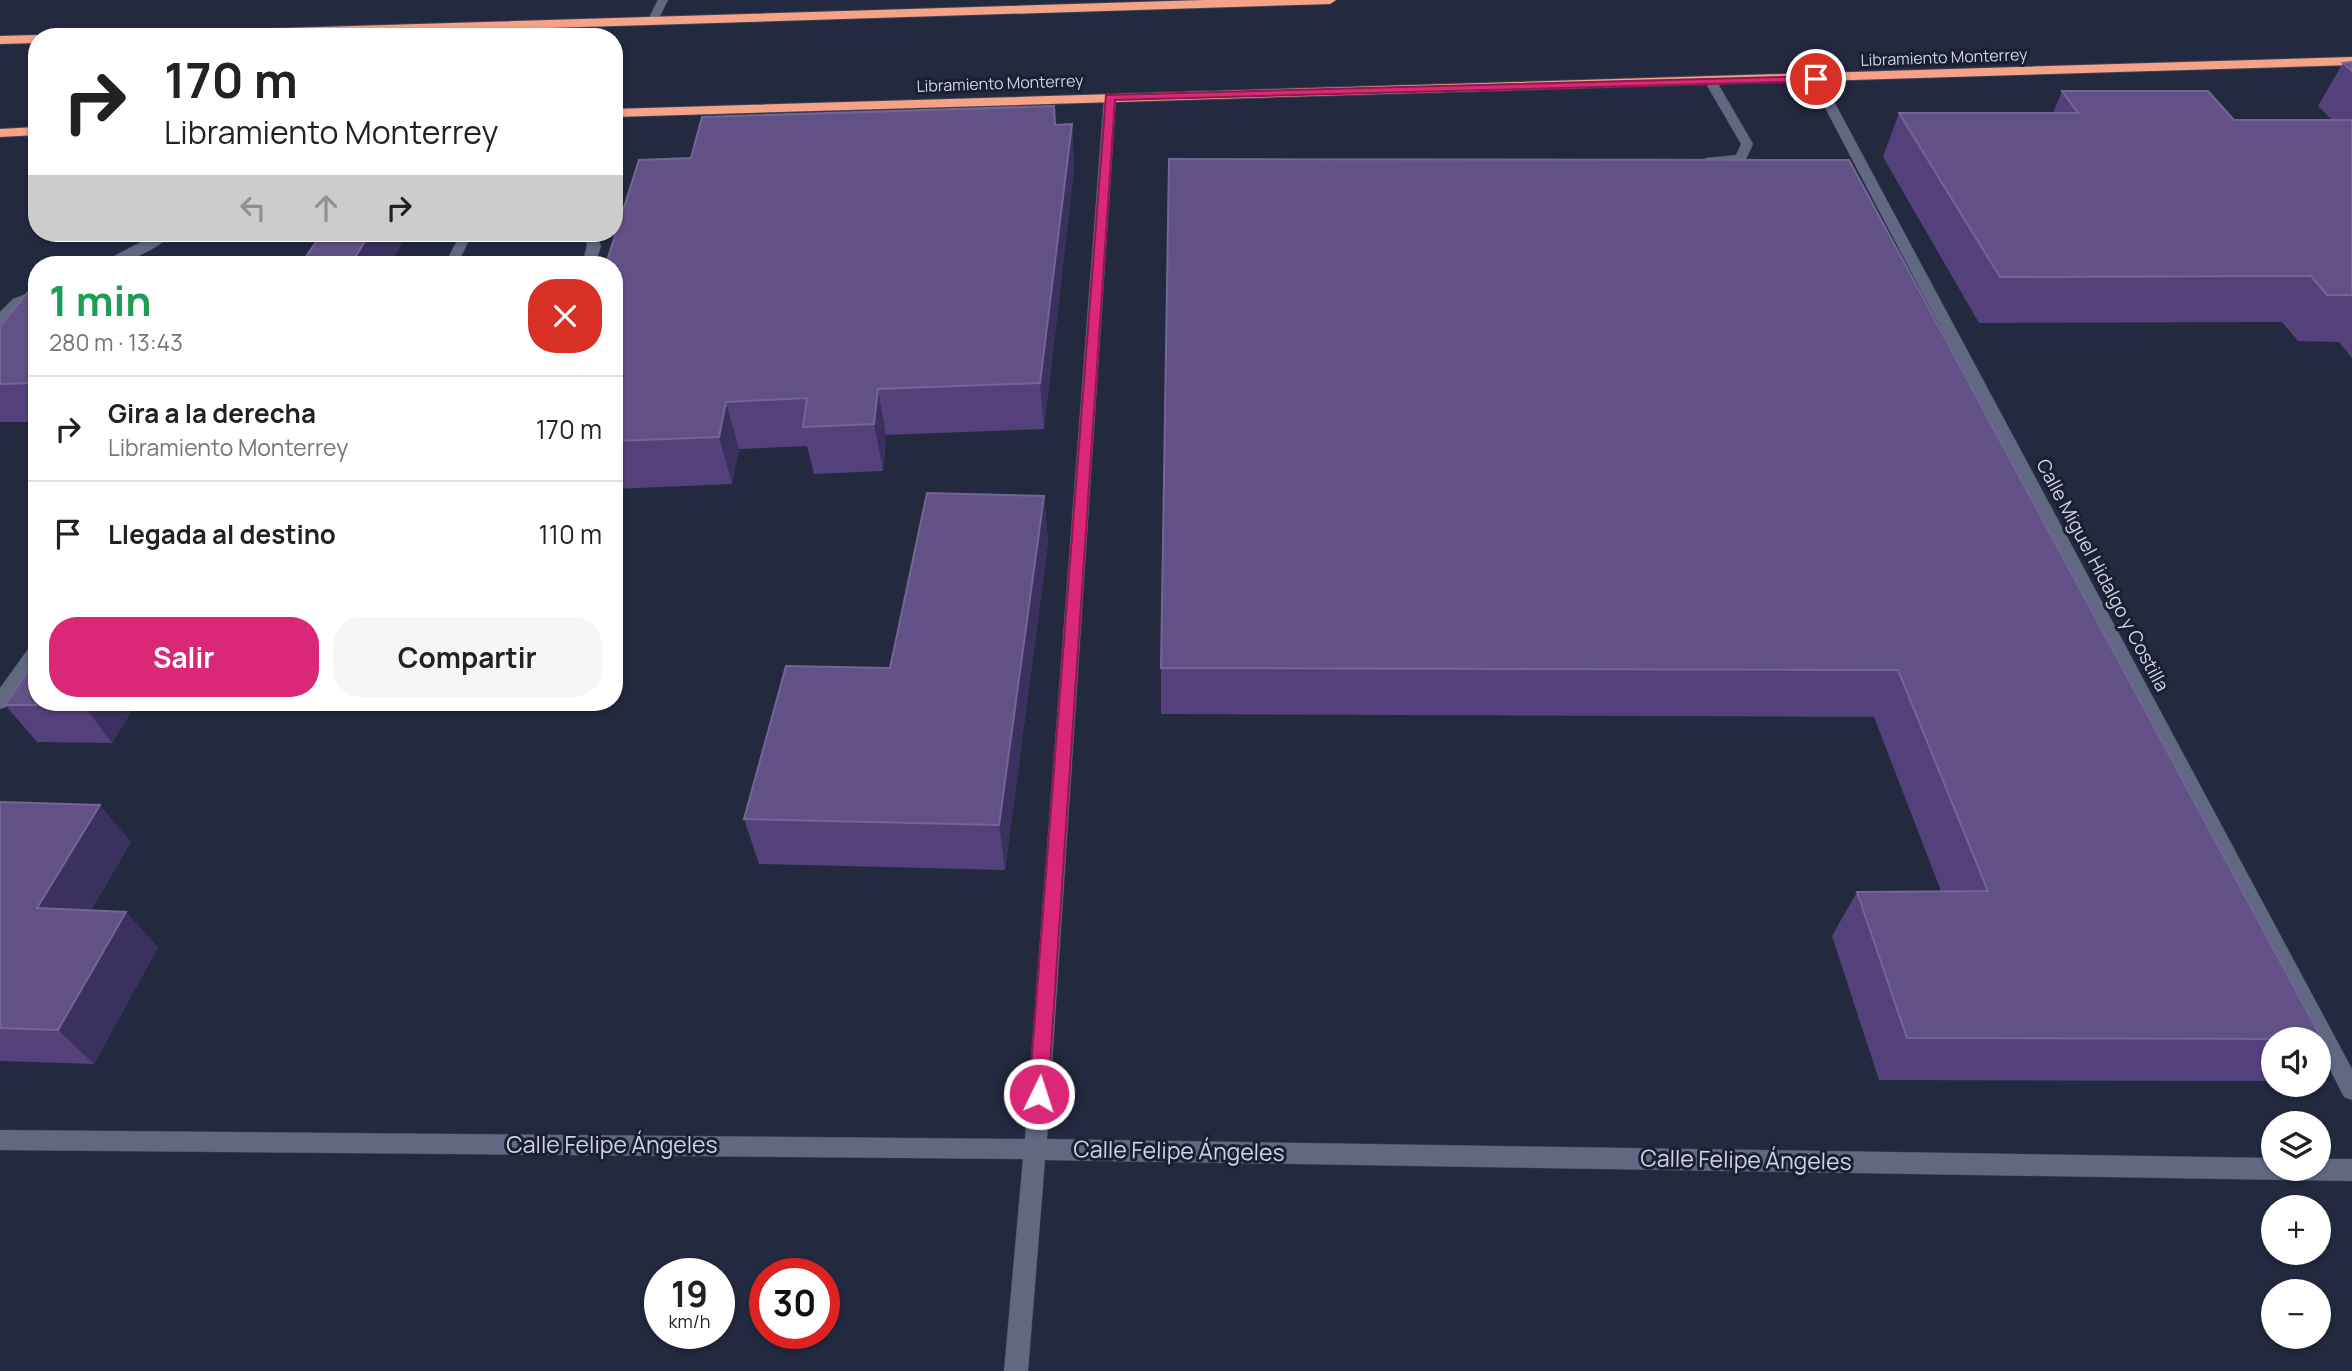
<!DOCTYPE html>
<html lang="es">
<head>
<meta charset="utf-8">
<style>
  body { margin:0; font-family:Manrope,sans-serif; background:#f6f6f6; color:#222; height:100vh; display:flex; flex-direction:column; font-size:26px; white-space:nowrap }
  * { box-sizing:border-box; margin:0 }
  p { font-size:23px; color:#767676 }
  .icon { flex:none; width:38px; height:38px; fill:none; stroke:currentColor; stroke-width:2; stroke-linecap:round; stroke-linejoin:round }
  .map { position:relative; flex:1; overflow:hidden }
  .drawer { position:absolute; left:28px; top:256px; width:595px; height:455px; display:flex; flex-direction:column; background:#fff; border-radius:28px; box-shadow:0 2px 5px #0004 }
  .drawer>* { flex:none }
  .hud { position:absolute; left:28px; top:28px; width:595px; height:214px; border-radius:28px; box-shadow:0 2px 5px #0004; background:#fff; color:#222; overflow:hidden }
  .buttons { position:absolute; left:2261px; top:1027px; display:grid; gap:14px }
  .buttons a { display:grid; place-items:center; width:70px; height:70px; border-radius:50%; background:#fff; box-shadow:0 2px 5px #0004; font-size:35px }
  .speed { position:absolute; left:644px; top:1258px; display:flex; gap:14px; font-size:35px; font-weight:700; text-align:center }
  .speed>* { display:grid; place-content:center; width:91px; height:91px; border-radius:50%; background:#fff; box-shadow:0 2px 5px #0004; line-height:1 }
  .speed small { font-size:18px; font-weight:400 }
  .speed .limit { border:10px solid #d22; background:#fff; color:#111 }
  .pin { position:absolute; display:grid; place-items:center; width:60px; height:60px; color:#fff; margin:-30px; border:4px solid #fff; border-radius:50%; box-shadow:0 2px 7px #0007 }
  .me { position:absolute; width:77px; margin:-38px; rotate:4deg; stroke-linejoin:round; filter:drop-shadow(0 0 5px #0008) }
  .turn { display:flex; align-items:center; gap:24px; height:147px; padding:0 21px; font-size:32px }
  .turn .icon { width:91px; height:91px; stroke-width:2.5 }
  .turn b { display:block; font-size:49px; line-height:60px }
  .lanes { display:flex; align-items:center; height:66px; padding:0 21px; background:#0003; justify-content:center; gap:35px; direction:ltr }
  .lanes .off { opacity:.35 }
  .round { display:grid; place-items:center; flex:none; width:74px; height:74px; border-radius:28px; background:#f6f6f6 }
  .headline { display:flex; align-items:center; justify-content:space-between; height:119px; padding:0 21px }
  h1 { font-size:42px; font-weight:700; line-height:52px; color:#1e9e55 }
  .action { display:flex; gap:14px; margin-top:auto; padding:14px 21px }
  .action a { flex:1; height:80px; border-radius:28px; background:#db2777; color:#fff; font-size:28px; font-weight:700; line-height:80px; text-align:center }
  .action a+a { background:#f6f6f6; color:#222 }
  ul { padding:0; list-style:none }
  li { display:flex; align-items:center; gap:21px; height:105px; padding:0 21px; border-top:2px solid #e0e0e0 }
  li div { flex:1 }
  li b { display:block; font-size:26px }
  li em { font-style:normal }
  .map>svg:first-child { display:block }
  .lines { fill:none; stroke-linecap:round; stroke-linejoin:round }
  .lane-casing { stroke:#3f4455; stroke-width:1 }
  .street-casing { stroke:#3f4455; stroke-width:1 }
  .highway-casing { stroke:#3f4455; stroke-width:2 }
  .lane { fill:#616982; fill-rule:evenodd }
  .street { fill:#616982; fill-rule:evenodd }
  .highway { fill:#f6a287; fill-rule:evenodd }
  .wall { fill:#54417b }
  .shaded-wall { fill:#3b315e }
  .building { fill:#625186; stroke:#736594; stroke-width:2 }
  .route { fill:#db2777; stroke:#8e194d; stroke-width:2 }
  .labels { text-anchor:middle; stroke-width:6; stroke-linejoin:round; paint-order:stroke }
  .far-street-label { font-size:16px; fill:#d0d4e2; stroke:#1a1f34 }
  .street-label { font-size:19px; fill:#d0d4e2; stroke:#1a1f34 }
  .near-street-label { font-size:23px; fill:#d0d4e2; stroke:#1a1f34 }
</style>
</head>
<body>
<div class="map">
<svg width="2352" height="1371" viewBox="0 0 2352 1371">
  <rect width="100%" height="100%" fill="#23293e"/>
  <g class="lines">
    <defs>
      <path id="lane" d="M658,0H668L657,22H649L648,20Z
        M1711,79L1717,82L1753,144L1745,161L1706,166L1700,162L1706,158L1736,155L1741,144L1705,82Z
        M158,233H173C156,251 124,265 99,264Z
        M461,233H473L457,264H445Z
        M584,233H596L601,246L595,264H582L587,246Z
        M37,290V299C22,305 14,319 0,324V312L13,299Z"/>
      <path id="street" d="M1816,76L1822,79L2352,1069V1100L2344,1097L2319,1048V1040H2314L1810,79Z
        M1110,94L1116,97L1047,1139L2273,1158V1169H2319V1159H2352V1181L1045,1160L1028,1371H1004L1023,1159L0,1150V1130L1025,1139L1104,97Z
        M37,643V663L6,707L0,709V688L31,645Z"/>
      <path id="highway" d="M1204,0H1336L1330,4L257,37H114L120,33Z
        M0,36L37,35L42,37H37V43L0,44Z
        M2352,57V65L614,117V109Z
        M37,127V135L0,137V129Z"/>
    </defs>
    <use href="#lane" class="lane-casing"/>
    <use href="#street" class="street-casing"/>
    <use href="#highway" class="highway-casing"/>
    <use href="#lane" class="lane"/>
    <use href="#street" class="street"/>
    <use href="#highway" class="highway"/>
  </g>
  <path class="wall" d="M2352,62V358L2339,342L2298,341L2282,322L1979,323L1883,157L1899,113H2053L2062,91L2234,120H2332L2318,106L2343,63Z
    M1072,124L1074,169L1044,429L886,435L883,471L814,474L807,446L739,449L732,484L614,489V264L691,158Z
    M1849,160L2322,1039L2319,1042V1040H2273V1081L1879,1080L1832,936L1857,892L1941,891L1874,717L1161,714V668Z
    M37,281V422H0V326Z
    M1044,496L1048,543L1005,870L759,864L744,819L890,668Z
    M37,702H137L112,743L37,742L5,705Z
    M0,802L131,842L91,910L158,947L94,1064L0,1061Z"/>
  <path class="shaded-wall" d="M1072,124L1074,169L1044,429L1040,383Z
    M370,233H405L406,237L390,264H351Z
    M878,389L886,435L883,471L874,424Z
    M726,402L739,449L732,484L719,437Z
    M1044,496L1048,543L1005,870L999,825Z
    M85,702H137L112,743L83,705Z
    M100,805L131,842L71,944L37,908Z
    M126,912L158,947L94,1064L58,1030Z"/>
  <path class="building" d="M2352,62V71L2343,63Z
    M2062,91H2208L2234,120H2352V295H2327L2311,276L2000,277L1899,113H2078Z
    M1054,106L1055,125L1072,124L1040,383L878,389L874,424L803,427L807,398L726,402L719,437L614,441V264H606L639,160L691,158L702,117Z
    M1169,159L1849,160L2322,1039L1907,1038L1857,892L1988,891L1898,670L1161,668Z
    M322,233H370L351,264H301Z
    M234,259L230,264H51L55,260Z
    M37,281V383L0,384V326Z
    M927,493L1044,496L999,825L744,819L786,666L890,668Z
    M37,658V702H85L83,705H5Z
    M0,802L100,805L37,908L126,912L58,1030L0,1028Z"/>
  <path class="route" d="M1816,76L1822,79L1820,81L1115,100L1048,1094L1046,1100L1039,1103L1032,1100L1029,1094L1106,95Z"/>
  <g class="labels">
    <g class="far-street-label">
      <text transform="translate(1944 57) rotate(-2)" y="6">Libramiento Monterrey</text>
      <text transform="translate(1000 83) rotate(-2)" y="6">Libramiento Monterrey</text>
    </g>
    <g class="street-label">
      <text transform="translate(2103 575) rotate(62)" y="7">Calle Miguel Hidalgo y Costilla</text>
    </g>
    <g class="near-street-label">
      <text x="612" y="1153">Calle Felipe Ángeles</text>
      <text transform="translate(1179 1151) rotate(1)" y="8">Calle Felipe Ángeles</text>
      <text transform="translate(1746 1160) rotate(1)" y="8">Calle Felipe Ángeles</text>
    </g>
  </g>
</svg>
<div class="buttons">
<a><svg class="icon" aria-label="sound" viewBox="0 0 24 24"><path d="M4 9h4l5-4v14l-5-4H4zM17 9q2 3 0 6"/></svg></a>
<a><svg class="icon" aria-label="layers" viewBox="0 0 24 24"><path d="M12 4l9 5-9 5-9-5zM3 14l9 5 9-5"/></svg></a>
<a>+</a>
<a>−</a>
</div>
<div class="speed"><div>19<small>km/h</small></div><div class="limit">30</div></div>
<div class="pin" style="left:1816px;top:79px;background:#d93025"><svg class="icon" aria-label="arrive" viewBox="0 0 24 24"><path d="M6 21V4h12l-3 4 3 4H6"/></svg></div>
<svg class="me" style="left:1039px;top:1094px" viewBox="-20 -20 40 40"><circle r="17" fill="#db2777" stroke="#fff" stroke-width="3"/><path d="M0-11L8 9 0 5-8 9z" fill="#fff"/></svg>
<div class="hud">
<div class="turn"><svg class="icon" aria-label="right" viewBox="0 0 24 24"><path d="M7 20v-9h11M14 6l5 5-5 5"/></svg><div><b>170 m</b>Libramiento Monterrey</div></div>
<div class="lanes"><svg class="icon off" aria-label="left" viewBox="0 0 24 24"><path d="M17 20v-9H6M10 6l-5 5 5 5"/></svg><svg class="icon off" aria-label="ahead" viewBox="0 0 24 24"><path d="M12 20V5M6 11l6-6 6 6"/></svg><svg class="icon" aria-label="right" viewBox="0 0 24 24"><path d="M7 20v-9h11M14 6l5 5-5 5"/></svg></div>
</div>
<section class="drawer">
<div class="headline"><div><h1>1 min</h1><p>280 m · 13:43</p></div><a class="round" style="background:#d93025;color:#fff"><svg class="icon" aria-label="close" viewBox="0 0 24 24"><path d="M6 6l12 12M18 6L6 18"/></svg></a></div>
<ul>
<li><svg class="icon" aria-label="right" viewBox="0 0 24 24"><path d="M7 20v-9h11M14 6l5 5-5 5"/></svg><div><b>Gira a la derecha</b><p>Libramiento Monterrey</p></div><em>170 m</em></li>
<li><svg class="icon" aria-label="arrive" viewBox="0 0 24 24"><path d="M6 21V4h12l-3 4 3 4H6"/></svg><div><b>Llegada al destino</b></div><em>110 m</em></li>
</ul>
<div class="action"><a>Salir</a><a>Compartir</a></div>
</section>
</div>
</body>
</html>
